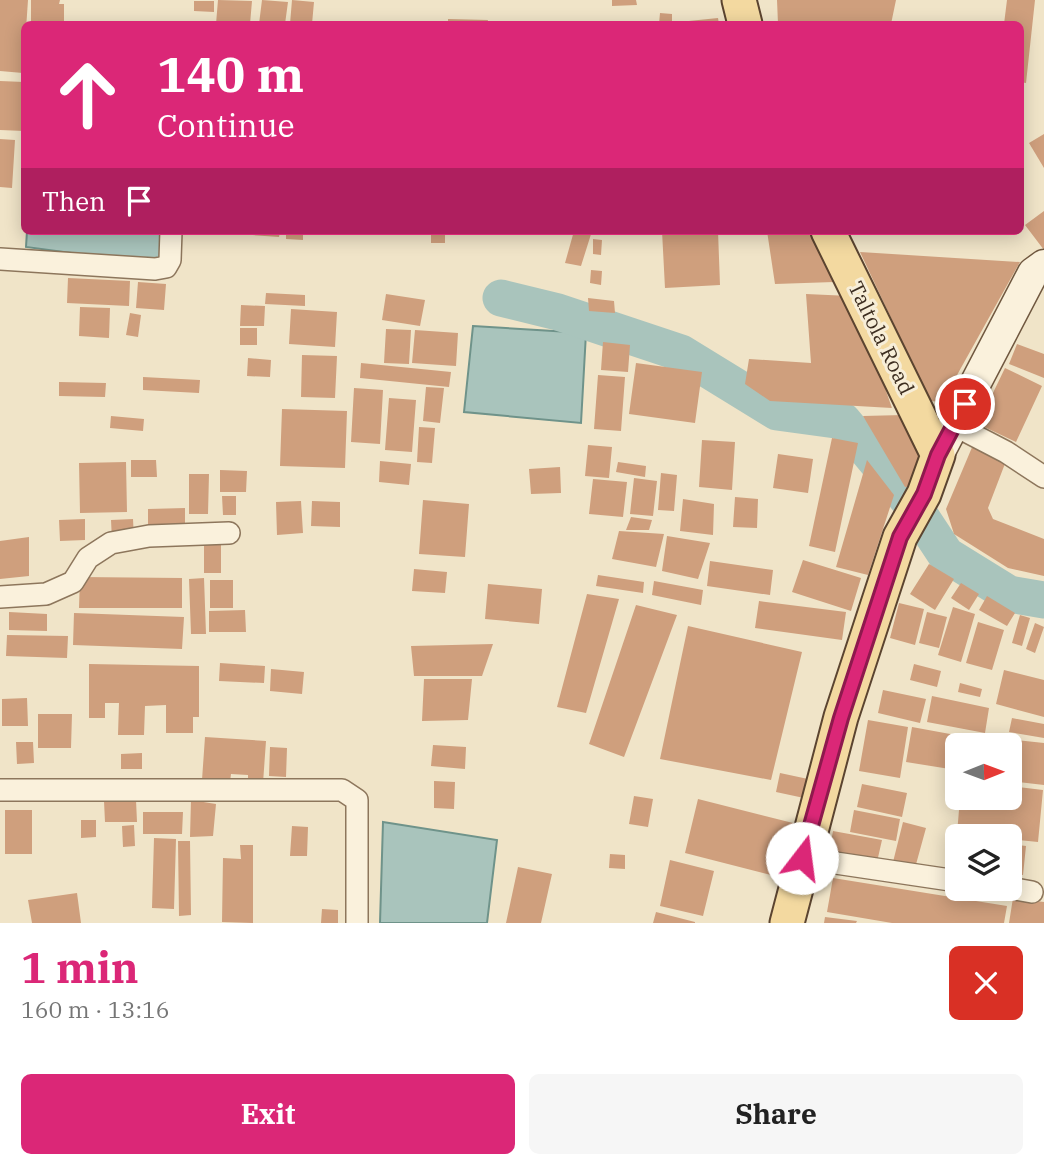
<!DOCTYPE html>
<html lang="en">
<head>
<meta charset="utf-8">
<style>
  body { margin:0; font-family:"IBM Plex Serif",serif; background:#f6f6f6; color:#222; height:100vh; display:flex; flex-direction:column; font-size:26px; white-space:nowrap }
  * { box-sizing:border-box; margin:0 }
  p { font-size:23px; color:#767676 }
  .icon { flex:none; width:38px; height:38px; fill:none; stroke:currentColor; stroke-width:2; stroke-linecap:round; stroke-linejoin:round }
  .map { position:relative; height:923px; overflow:hidden }
  .details { display:flex; flex-direction:column; background:#fff; flex:1 }
  .details>* { flex:none }
  .banner { position:absolute; left:21px; top:21px; width:1003px; height:214px; border-radius:10px; box-shadow:0 4px 18px #0003; background:#db2777; color:#fff; overflow:hidden }
  .needle { width:46px; rotate:89deg }
  .tools { position:absolute; left:945px; top:733px; display:grid; gap:14px }
  .tools a { display:grid; place-items:center; width:77px; height:77px; border-radius:10px; background:#fff; box-shadow:0 4px 18px #0003; font-size:35px }
  .pin { position:absolute; display:grid; place-items:center; width:60px; height:60px; color:#fff; margin:-30px; border:4px solid #fff; border-radius:50%; box-shadow:0 2px 7px #0007 }
  .me { position:absolute; width:77px; margin:-38px; rotate:15deg; stroke-linejoin:round; filter:drop-shadow(0 0 5px #0008) }
  .turn { display:flex; align-items:center; gap:24px; height:147px; padding:0 21px; font-size:32px }
  .turn .icon { width:91px; height:91px; stroke-width:2.5 }
  .turn b { display:block; font-size:49px; line-height:60px }
  .then { display:flex; align-items:center; height:66px; padding:0 21px; background:#0003; gap:14px; font-size:26px }
  .round { display:grid; place-items:center; flex:none; width:74px; height:74px; border-radius:10px; background:#f6f6f6 }
  .summary { display:flex; align-items:center; justify-content:space-between; height:119px; padding:0 21px }
  h1 { font-size:42px; font-weight:700; line-height:52px; color:#db2777 }
  .cta { display:flex; gap:14px; margin-top:auto; padding:14px 21px }
  .cta a { flex:1; height:80px; border-radius:10px; background:#db2777; color:#fff; font-size:28px; font-weight:700; line-height:80px; text-align:center }
  .cta a+a { background:#f6f6f6; color:#222 }
  .map>svg:first-child { display:block }
  .water { fill:#a9c4bc; stroke:#6f938a; stroke-width:2 }
  .lines { fill:none; stroke-linecap:round; stroke-linejoin:round }
  .river { stroke:#a9c4bc; stroke-width:37 }
  .building { fill:#cf9f7d }
  .street-casing { stroke:#8d765c; stroke-width:24 }
  .secondary-casing { stroke:#6f573f; stroke-width:33 }
  .primary-casing { stroke:#5b4430; stroke-width:37 }
  .street { stroke:#faf1dc; stroke-width:21 }
  .secondary { stroke:#faf1dc; stroke-width:30 }
  .primary { stroke:#f3d9a0; stroke-width:33 }
  .route-casing { stroke:#8e194d; stroke-width:18 }
  .route { stroke:#db2777; stroke-width:12 }
  .labels { text-anchor:middle; stroke-width:6; stroke-linejoin:round; paint-order:stroke }
  .street-label { font-size:21px; fill:#3d2e20; stroke:#f7eed8 }
</style>
</head>
<body>
<div class="map">
<svg width="1044" height="923" viewBox="0 0 1044 923">
  <rect width="100%" height="100%" fill="#f0e4c8"/>
  <path class="water" d="M27,231H162V265L26,247Z
    M473,326L586,333L581,423L464,412Z
    M383,822L497,840L487,923H380Z"/>
  <g class="lines">
    <path class="river" d="M501,298L558,312L681,353L777,412L843,421L915,508L946,555L1009,594L1044,600"/>
  </g>
  <path class="building" d="M0,0H28L23,73L0,71Z
    M31,0H60L59,4H64V24L31,23Z
    M218,0L252,1L250,24H216Z
    M262,0L288,2L285,24H259Z
    M292,0L314,2L312,24H290Z
    M612,0H636L637,5L612,6Z
    M777,0H896L891,24H778Z
    M1007,0H1035L1026,83L1020,82V24H1004Z
    M194,1H214V12L194,11Z
    M660,13L672,14V24H659Z
    M718,18L719,24H680L679,22Z
    M448,19L488,20L487,24H448Z
    M0,81L24,82V131L0,130Z
    M1044,134V168L1029,143Z
    M0,139L15,140L12,188L0,187Z
    M1044,211V250L1025,225Z
    M239,231H280L279,237L239,234Z
    M286,231H303V240L286,239Z
    M431,231H445V243H431Z
    M574,231H592L581,266L565,263Z
    M662,231H718L720,285L665,288Z
    M767,231H812L834,282L775,284Z
    M593,239L602,240L601,255L593,254Z
    M860,252L1020,262L942,402L930,401Z
    M591,270L602,271L601,285L590,283Z
    M68,278L130,281L129,306L67,303Z
    M138,282L166,284L164,310L136,308Z
    M266,293L305,295V306L265,304Z
    M386,294L425,300L420,326L382,320Z
    M806,294L850,296L857,308L892,408L770,401L745,384L749,359L811,363Z
    M588,298L614,301L615,313L589,311Z
    M241,305L265,306L264,326H240Z
    M80,307L110,308L109,338L79,336Z
    M291,309L337,312L335,347L289,344Z
    M130,313L141,315L138,337L126,335Z
    M240,328H257V345H240Z
    M386,329L411,330L409,364L384,363Z
    M415,330L458,333L456,366L412,363Z
    M603,342L630,345L628,372L601,370Z
    M1017,344L1044,354V378L1009,364Z
    M302,355L337,356L335,398L301,397Z
    M248,358L271,360L270,377L247,376Z
    M361,363L451,372L449,387L360,378Z
    M636,363L702,372L695,423L629,414Z
    M1005,368L1042,386L1016,442L978,424Z
    M598,375L625,377L621,431L594,429Z
    M143,377L200,380L199,393L143,390Z
    M59,382L106,383L105,397L59,396Z
    M426,387L444,388L440,423L423,421Z
    M354,388L383,390L380,444L351,442Z
    M389,398L416,400L412,452L385,450Z
    M282,409L347,411L345,468L280,466Z
    M903,415L919,452L920,485L905,487L863,416Z
    M111,416L144,419L143,431L110,428Z
    M419,427L435,428L432,463L417,462Z
    M832,438L858,443L835,552L809,546Z
    M702,440L735,442L732,490L699,487Z
    M588,445L612,447L609,478L585,476Z
    M973,445L1006,461L988,508L993,519L1044,539V576L1008,568L954,534L946,509Z
    M778,454L813,459L808,493L773,488Z
    M131,460H156L157,477H131Z
    M867,460L894,495L868,575L836,567Z
    M380,461L411,464L409,485L379,482Z
    M126,462L127,512L80,513L79,463Z
    M618,462L646,466L645,477L616,472Z
    M560,467L561,493L531,494L529,469Z
    M220,470L247,471L246,492H220Z
    M661,473L677,475L674,511L658,510Z
    M189,474H209L208,514H189Z
    M634,478L657,481L653,516L630,514Z
    M593,479L627,482L623,517L589,514Z
    M222,496H236V515H223Z
    M735,497L758,499L757,528L733,527Z
    M683,499L714,504L713,535L680,531Z
    M423,500L469,504L465,557L419,554Z
    M301,501L303,533L277,535L276,502Z
    M312,501L340,502V527L311,526Z
    M185,508V534L148,535V509Z
    M631,517L652,520L649,530H626Z
    M85,519V540L60,541L59,520Z
    M133,519L134,539L112,540L111,520Z
    M619,531L664,534L656,567L612,559Z
    M204,536H221V573H204Z
    M667,536L710,543L698,579L662,571Z
    M29,537V576L0,579V541Z
    M803,560L861,578L851,611L792,592Z
    M710,561L773,570L770,595L707,586Z
    M929,564L954,579L935,610L910,594Z
    M414,569L447,572L445,593L412,591Z
    M598,575L644,582L643,593L596,586Z
    M80,577L182,578V608H79Z
    M204,578L206,634H191L189,579Z
    M210,580H233V608H210Z
    M654,581L703,590L701,605L652,595Z
    M961,583L979,594L969,610L951,598Z
    M488,584L542,589L539,624L485,619Z
    M587,594L619,599L586,713L557,707Z
    M987,596L1015,613L1007,626L979,610Z
    M759,601L846,612L842,640L755,628Z
    M899,603L924,609L915,645L890,638Z
    M636,605L677,615L624,757L589,744Z
    M953,607L975,614L961,662L938,655Z
    M245,610L246,632H209V611Z
    M9,612L47,614V631L9,630Z
    M927,612L947,617L939,648L919,643Z
    M74,613L184,617L182,649L73,645Z
    M1020,615L1030,618L1022,646L1012,643Z
    M978,622L1004,630L992,670L966,663Z
    M1035,623L1044,627L1035,653L1026,649Z
    M688,626L802,652L771,780L660,759Z
    M7,635L68,636L67,658L6,656Z
    M493,644L482,676H414L411,646Z
    M220,663L265,666L264,683L219,681Z
    M89,664L199,666V717H193V733H166V705L145,706L144,735H118L119,703H105V718H89Z
    M914,664L941,671L937,687L910,680Z
    M271,669L304,672L302,694L270,691Z
    M1004,670L1044,680V717L996,704Z
    M424,679H472L468,720L422,721Z
    M960,683L982,689L980,697L958,692Z
    M883,690L926,699L920,723L878,713Z
    M932,696L989,708L985,733L927,722Z
    M27,698L28,726H2V699Z
    M38,714H72L71,748H38Z
    M1012,718L1044,724V738L1009,732Z
    M868,720L908,727L900,778L859,771Z
    M912,727L961,736L960,746H957L956,770L906,762Z
    M970,735L1044,743V785L1010,781V746H969Z
    M205,737L266,741L263,783L248,782V775L231,774L230,782L202,780Z
    M16,742H33L34,763L17,764Z
    M433,745L466,747L465,769L431,766Z
    M270,747L287,748L286,777L269,776Z
    M142,753V769H121V754Z
    M780,773L808,779L804,798L776,792Z
    M434,781L455,782L454,809L434,808Z
    M862,784L907,793L902,817L857,807Z
    M1010,786L1043,790L1038,842L1010,839V836L957,834L960,798H1010Z
    M634,796L653,799L648,827L629,824Z
    M698,799L797,824L783,878L685,853Z
    M136,800L137,822H105L104,801Z
    M191,800L216,804L213,836L190,837Z
    M5,810H32V854H5Z
    M854,810L900,819L896,841L850,832Z
    M143,812H183L182,834H143Z
    M81,820H96V837L81,838Z
    M903,822L926,828L915,868L893,862Z
    M134,825L135,846L123,847L122,826Z
    M292,826L308,827L307,856H290Z
    M833,831L882,840L877,862L829,853Z
    M154,838L176,839L174,909L152,908Z
    M948,838L957,839V869L945,868Z
    M178,841H190L191,915L179,916Z
    M1010,844L1026,846L1023,875L1010,874Z
    M240,845H253V923L222,922L223,858L241,859Z
    M610,854L625,855V869L609,868Z
    M670,860L714,871L703,916L660,906Z
    M518,867L552,874L541,923H506Z
    M833,878L1007,906L1004,923H892L827,912Z
    M77,893L81,923H32L28,900Z
    M1013,898L1044,902V923H1009Z
    M322,909L338,910V923H321Z
    M656,912L695,922V923H653Z
    M825,917L857,921L856,923H824Z"/>
  <g class="lines">
    <defs>
      <path id="street" d="M0,259L155,269L166,267L170,260L171,231
        M954,425L1006,452L1044,477
        M0,597L46,594L73,582L88,558L111,543L149,536L229,533
        M0,790H342L357,800V923
        M802,858L957,881
        M1010,888L1032,892"/>
      <path id="secondary" d="M938,455L1033,273L1044,265"/>
      <path id="primary" d="M739,0L745,24
        M787,923L841,717L900,537L924,494L938,455L828,231"/>
    </defs>
    <use href="#street" class="street-casing"/>
    <use href="#secondary" class="secondary-casing"/>
    <use href="#primary" class="primary-casing"/>
    <use href="#street" class="street"/>
    <use href="#secondary" class="secondary"/>
    <use href="#primary" class="primary"/>
  </g>
  <g class="lines">
    <defs>
      <path id="route" d="M802,858L841,718L900,537L924,494L938,455L965,404"/>
    </defs>
    <use href="#route" class="route-casing"/>
    <use href="#route" class="route"/>
  </g>
  <g class="labels">
    <g class="street-label">
      <text transform="translate(881 338) rotate(64)" y="7">Taltola Road</text>
    </g>
  </g>
</svg>
<div class="tools">
<a><svg class="needle" viewBox="-14 -14 28 28"><path d="M0-13l5 13h-10z" fill="#e53935"/><path d="M0 13l5-13h-10z" fill="#767676"/></svg></a>
<a><svg class="icon" aria-label="layers" viewBox="0 0 24 24"><path d="M12 4l9 5-9 5-9-5zM3 14l9 5 9-5"/></svg></a>
</div>
<div class="pin" style="left:965px;top:404px;background:#d93025"><svg class="icon" aria-label="arrive" viewBox="0 0 24 24"><path d="M6 21V4h12l-3 4 3 4H6"/></svg></div>
<svg class="me" style="left:802px;top:858px" viewBox="-20 -20 40 40"><circle r="19" fill="#fff"/><path d="M0-13L10 11 0 6-10 11z" fill="#db2777"/></svg>
<div class="banner">
<div class="turn"><svg class="icon" aria-label="ahead" viewBox="0 0 24 24"><path d="M12 20V5M6 11l6-6 6 6"/></svg><div><b>140 m</b>Continue</div></div>
<div class="then">Then<svg class="icon" aria-label="arrive" viewBox="0 0 24 24"><path d="M6 21V4h12l-3 4 3 4H6"/></svg></div>
</div>
</div>
<section class="details">
<div class="summary"><div><h1>1 min</h1><p>160 m · 13:16</p></div><a class="round" style="background:#d93025;color:#fff"><svg class="icon" aria-label="close" viewBox="0 0 24 24"><path d="M6 6l12 12M18 6L6 18"/></svg></a></div>
<div class="cta"><a>Exit</a><a>Share</a></div>
</section>
</body>
</html>
